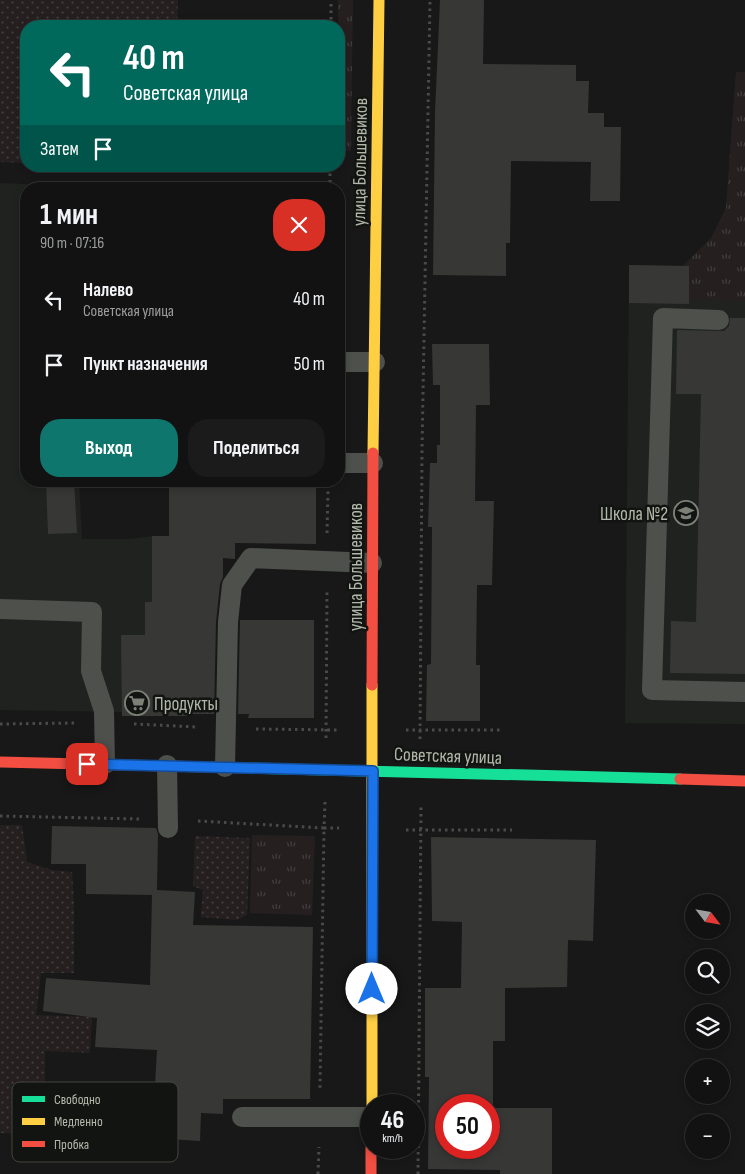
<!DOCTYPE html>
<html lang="ru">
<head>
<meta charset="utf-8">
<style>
  body { margin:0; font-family:"Sofia Sans Condensed",sans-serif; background:#1b1b1b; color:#f1f3f6; height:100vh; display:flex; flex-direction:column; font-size:19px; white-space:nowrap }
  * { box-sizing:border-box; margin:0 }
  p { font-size:16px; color:#9c9e9f }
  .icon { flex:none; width:28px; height:28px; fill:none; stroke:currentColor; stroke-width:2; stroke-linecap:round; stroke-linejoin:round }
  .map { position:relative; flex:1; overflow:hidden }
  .sheet { position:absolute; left:20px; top:182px; width:325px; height:305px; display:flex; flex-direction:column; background:#121212; border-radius:20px; box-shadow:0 2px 8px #0003,0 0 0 1px #313232 }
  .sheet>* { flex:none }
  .hud { position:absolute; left:20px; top:20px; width:325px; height:152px; border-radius:20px; box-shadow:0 2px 8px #0003,0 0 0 1px #313232; background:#00695c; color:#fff; overflow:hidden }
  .needle { width:32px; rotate:121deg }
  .tools { position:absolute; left:685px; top:894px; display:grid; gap:10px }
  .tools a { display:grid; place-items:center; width:45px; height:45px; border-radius:50%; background:#121212; box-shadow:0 2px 8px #0003,0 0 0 1px #313232; font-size:25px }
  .speed { position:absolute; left:360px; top:1094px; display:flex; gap:10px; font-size:25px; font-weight:700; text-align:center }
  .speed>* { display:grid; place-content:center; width:65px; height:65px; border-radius:50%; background:#121212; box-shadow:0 2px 8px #0003,0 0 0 1px #313232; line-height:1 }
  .speed small { font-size:12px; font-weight:400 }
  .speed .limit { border:8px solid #d22; background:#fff; color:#111 }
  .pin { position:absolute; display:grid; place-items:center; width:42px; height:42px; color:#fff; margin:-21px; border-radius:10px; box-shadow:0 2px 8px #0006 }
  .me { position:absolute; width:55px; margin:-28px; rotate:0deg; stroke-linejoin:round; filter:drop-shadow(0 0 4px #0008) }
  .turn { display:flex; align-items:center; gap:18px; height:105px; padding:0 20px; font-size:22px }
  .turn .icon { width:65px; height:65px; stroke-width:2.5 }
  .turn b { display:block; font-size:35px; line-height:42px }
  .then { display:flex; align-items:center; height:48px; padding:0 20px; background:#0003; gap:10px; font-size:19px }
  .round { display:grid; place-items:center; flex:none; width:52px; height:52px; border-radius:20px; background:#1b1b1b }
  .summary { display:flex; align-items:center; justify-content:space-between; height:85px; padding:0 20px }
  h1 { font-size:30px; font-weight:700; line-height:38px }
  .primary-button { display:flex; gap:10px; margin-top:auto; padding:10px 20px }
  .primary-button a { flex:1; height:58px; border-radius:20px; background:#0f766e; color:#fff; font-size:20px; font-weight:700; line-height:58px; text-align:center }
  .primary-button a+a { background:#1b1b1b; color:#f1f3f6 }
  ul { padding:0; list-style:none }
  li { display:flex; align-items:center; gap:15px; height:65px; padding:0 20px }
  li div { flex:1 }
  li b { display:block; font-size:19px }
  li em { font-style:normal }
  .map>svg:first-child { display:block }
  .built { fill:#1f221f }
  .grass { fill:url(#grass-tufts) }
  .park { fill:url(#park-dots) }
  .building { fill:#373835; fill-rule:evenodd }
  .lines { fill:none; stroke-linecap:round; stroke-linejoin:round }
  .path { stroke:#494b48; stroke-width:3; stroke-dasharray:2.5 4; stroke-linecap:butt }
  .lane { stroke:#4e504c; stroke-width:20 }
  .fast { stroke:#16e098; stroke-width:11 }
  .slow { stroke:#ffcf43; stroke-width:11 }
  .jam { stroke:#f24e42; stroke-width:11 }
  .route-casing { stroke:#114b97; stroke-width:12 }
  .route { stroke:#1a73e8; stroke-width:9 }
  .labels { text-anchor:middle; stroke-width:5; stroke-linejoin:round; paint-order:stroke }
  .street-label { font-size:19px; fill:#b2b8a9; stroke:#121412 }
  .poi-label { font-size:19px; fill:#b2b8a9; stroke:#121412; text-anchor:end }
  .key { fill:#121412; stroke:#42453f; stroke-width:1 }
  .key-label { font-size:14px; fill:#b2b8a9 }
</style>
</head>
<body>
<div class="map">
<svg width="745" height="1174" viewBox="0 0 745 1174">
  <defs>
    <pattern id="grass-tufts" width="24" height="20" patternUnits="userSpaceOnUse" patternTransform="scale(1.25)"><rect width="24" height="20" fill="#251f20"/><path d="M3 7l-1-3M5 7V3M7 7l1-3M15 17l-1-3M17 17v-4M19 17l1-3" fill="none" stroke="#423d3e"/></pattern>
    <pattern id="park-dots" width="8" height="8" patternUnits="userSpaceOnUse" patternTransform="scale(1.25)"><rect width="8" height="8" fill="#251f20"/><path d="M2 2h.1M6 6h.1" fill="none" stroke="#423d3e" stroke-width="1.8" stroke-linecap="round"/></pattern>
  </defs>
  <rect width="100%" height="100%" fill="#181818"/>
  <path class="built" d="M736,72H745V724L625,723L629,265L683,266L711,238L726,208Z
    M0,183L69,186V189H26V481H79L82,539H129L152,536V602L145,635H122V712L0,710Z"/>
  <path class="grass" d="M338,0H353L351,151H339Z
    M736,72H745V301L689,299V266H683L711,238L726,208Z
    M252,835L315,836L312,915L250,913Z"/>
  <path class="park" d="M0,0H178L177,26H26V163L0,162Z
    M0,825H22L27,862L52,870L72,872L74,901V973H41L36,1015L92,1017L90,1053L45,1051V1102H95L103,1127L102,1137L0,1133Z
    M195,836L250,838L247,915L237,920L201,917L203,890L193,886Z"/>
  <path class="building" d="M440,0H484L483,64L576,65V81H589L588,113H604V127H621L620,201H590L591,162L511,161L510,243H506V276L433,275L435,112Z
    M629,265L689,266V304L629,303Z
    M730,318H745V674L670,673L671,621L696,622L701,394H676L677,330L724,331L729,326Z
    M432,344H489L490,405H476L475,501H494L492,585H477L476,665H480V721H426L427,665L431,664L432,527H428L430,463H437V445H440V385H433Z
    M46,481H74L77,533L48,534Z
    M169,481H316V544L235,543V559L223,558V577L220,584L216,622L214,714H192V716H122L121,635H145V602H152V536H169Z
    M240,620H314V718H248L249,714H238Z
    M52,826L156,828L158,834L157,890L195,892L193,925L313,927L310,1099H223V1114L201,1113L200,1141L152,1138L157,1050L95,1047L97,1018L43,1011L46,978L150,985L152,895L86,894V864H51Z
    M431,837L596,840L593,941L568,940L567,987L505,988V1041H493V1108H552V1174H500V1170L428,1169L429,1077H425V988H461L462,922L432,921ZM446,1105H489V1148H446Z"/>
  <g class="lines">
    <path class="path" d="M331,26V0
      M330,189V166
      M327,533L328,489
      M0,724L75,723
      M134,724L197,727
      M256,729L340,730
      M406,730H503
      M326,738L327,589
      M420,739L422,450L430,0
      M325,802L324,828H339
      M0,816L139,819
      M198,821L324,828L320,1088
      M406,830H512
      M318,1174L319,1147
      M418,1174L421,806"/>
    <path class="lane" d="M719,320L663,318L652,690L745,692
      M339,362H375
      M339,463H373
      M0,609L92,612L91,671L104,711L105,764
      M167,765L168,828
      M225,767L228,622L232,585L251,558L372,563
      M242,1117H371"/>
    <path class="fast" d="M248,768L680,779"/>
    <path class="slow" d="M373,453L379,0
      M372,685V1105"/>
    <path class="jam" d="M372,685L373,453
      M0,762L248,768
      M680,779L745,781
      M371,1148V1174"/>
  </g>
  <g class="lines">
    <defs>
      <path id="route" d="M87,764L373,771L372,989"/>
    </defs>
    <use href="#route" class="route-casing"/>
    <use href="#route" class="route"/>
  </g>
  <defs>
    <symbol id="school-ring" viewBox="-11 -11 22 22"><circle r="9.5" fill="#121412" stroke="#7c8076" stroke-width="1.5"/><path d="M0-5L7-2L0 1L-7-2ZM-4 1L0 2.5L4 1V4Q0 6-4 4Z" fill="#7c8076"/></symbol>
    <symbol id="supermarket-ring" viewBox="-11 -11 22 22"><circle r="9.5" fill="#121412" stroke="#7c8076" stroke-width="1.5"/><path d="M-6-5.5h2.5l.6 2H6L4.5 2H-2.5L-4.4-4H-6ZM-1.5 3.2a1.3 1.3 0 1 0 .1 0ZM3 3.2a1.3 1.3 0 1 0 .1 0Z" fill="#7c8076"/></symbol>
  </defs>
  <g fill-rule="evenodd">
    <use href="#school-ring" x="672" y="499" width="28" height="28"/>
    <use href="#supermarket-ring" x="123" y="689" width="28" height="28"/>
  </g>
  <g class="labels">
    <g class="street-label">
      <text transform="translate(359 162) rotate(-89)" y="7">улица Большевиков</text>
      <text transform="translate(355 567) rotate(-90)" y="7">улица Большевиков</text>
      <text transform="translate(448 755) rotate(2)" y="7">Советская улица</text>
    </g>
    <g class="poi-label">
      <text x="668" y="520">Школа №2</text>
      <text x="154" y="710" text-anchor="start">Продукты</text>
    </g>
  </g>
  <rect x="12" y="1082" width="166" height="80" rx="8" class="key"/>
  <rect x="22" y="1096" width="23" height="6" fill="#16e098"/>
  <rect x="22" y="1118" width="23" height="7" fill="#ffcf43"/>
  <rect x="22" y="1141" width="23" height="6" fill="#f24e42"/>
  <g class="key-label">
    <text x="54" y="1104">Свободно</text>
    <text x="54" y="1126">Медленно</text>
    <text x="54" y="1149">Пробка</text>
  </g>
</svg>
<div class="tools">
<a><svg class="needle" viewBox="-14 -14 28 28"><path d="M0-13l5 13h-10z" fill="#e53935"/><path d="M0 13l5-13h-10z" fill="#9c9e9f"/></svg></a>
<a><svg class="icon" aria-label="search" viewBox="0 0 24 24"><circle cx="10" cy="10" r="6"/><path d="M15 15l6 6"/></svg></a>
<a><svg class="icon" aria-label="layers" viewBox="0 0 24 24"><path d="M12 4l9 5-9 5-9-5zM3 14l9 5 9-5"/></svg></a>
<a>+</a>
<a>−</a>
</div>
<div class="speed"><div>46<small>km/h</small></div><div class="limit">50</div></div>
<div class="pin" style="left:87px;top:764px;background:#d93025"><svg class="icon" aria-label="arrive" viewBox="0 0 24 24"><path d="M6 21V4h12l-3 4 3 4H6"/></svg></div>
<svg class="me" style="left:372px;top:989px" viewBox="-20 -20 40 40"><circle r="19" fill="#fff"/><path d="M0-13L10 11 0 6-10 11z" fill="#1a73e8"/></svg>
<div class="hud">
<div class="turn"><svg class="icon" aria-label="left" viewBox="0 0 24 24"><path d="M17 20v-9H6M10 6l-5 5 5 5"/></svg><div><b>40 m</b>Советская улица</div></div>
<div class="then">Затем<svg class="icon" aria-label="arrive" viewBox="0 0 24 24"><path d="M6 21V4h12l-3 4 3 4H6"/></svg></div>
</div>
<section class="sheet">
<div class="summary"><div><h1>1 мин</h1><p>90 m · 07:16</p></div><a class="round" style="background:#d93025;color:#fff"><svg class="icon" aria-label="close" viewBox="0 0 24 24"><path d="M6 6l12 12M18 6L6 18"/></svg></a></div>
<ul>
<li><svg class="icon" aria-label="left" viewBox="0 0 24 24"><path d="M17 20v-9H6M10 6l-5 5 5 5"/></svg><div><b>Налево</b><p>Советская улица</p></div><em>40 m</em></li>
<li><svg class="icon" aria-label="arrive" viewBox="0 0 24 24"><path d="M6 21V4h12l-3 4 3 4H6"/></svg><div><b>Пункт назначения</b></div><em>50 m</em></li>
</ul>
<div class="primary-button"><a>Выход</a><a>Поделиться</a></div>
</section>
</div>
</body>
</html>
